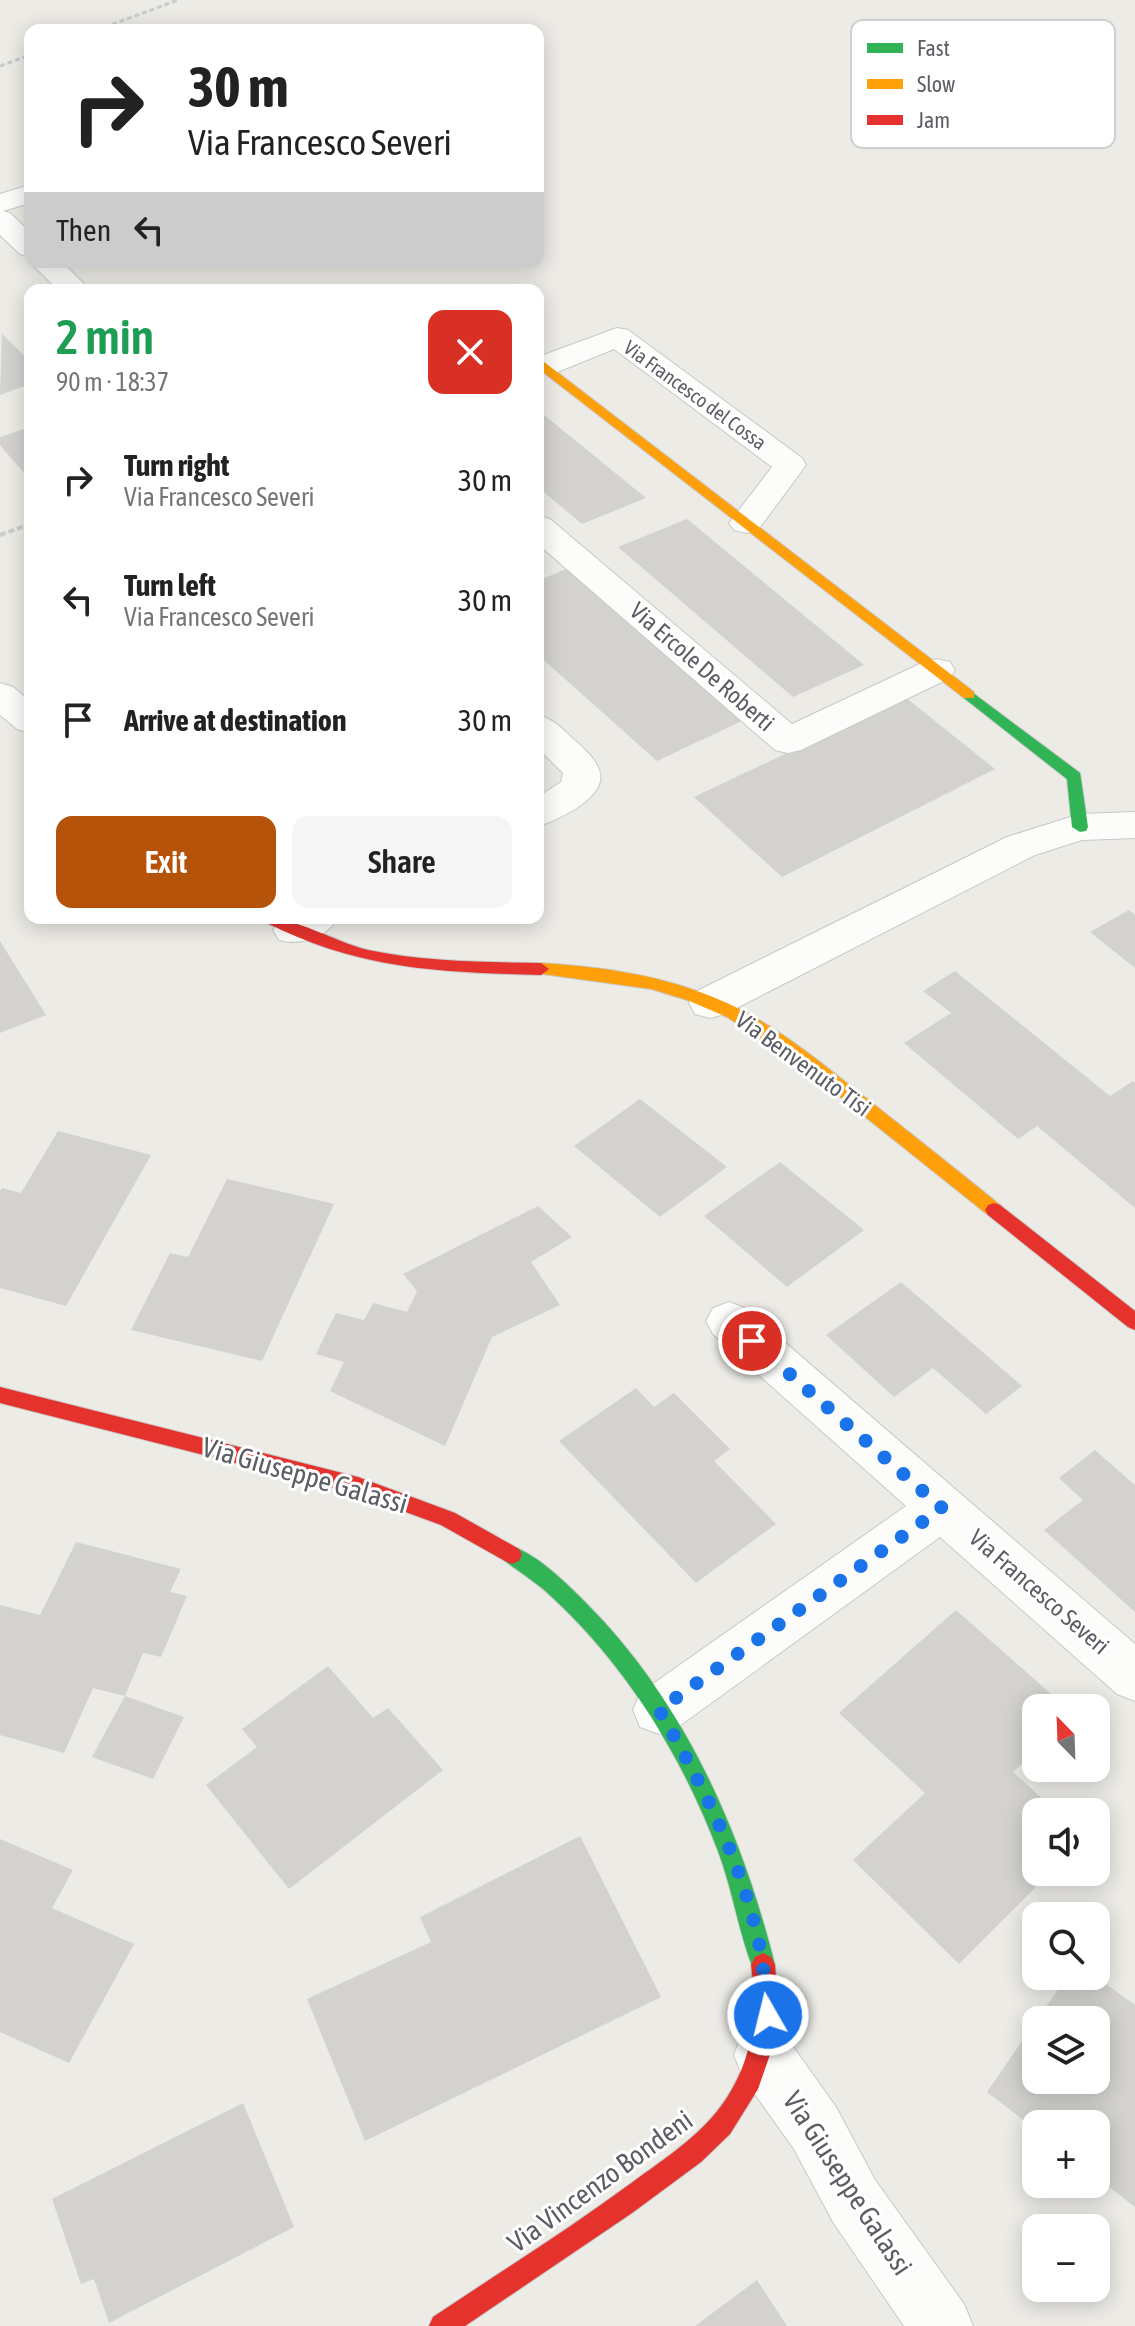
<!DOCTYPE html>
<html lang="en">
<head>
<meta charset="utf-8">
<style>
  body { margin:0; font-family:"Asap Condensed",sans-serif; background:#f6f6f6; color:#222; height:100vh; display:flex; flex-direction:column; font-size:30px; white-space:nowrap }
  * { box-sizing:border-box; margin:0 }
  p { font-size:26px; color:#767676 }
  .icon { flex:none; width:44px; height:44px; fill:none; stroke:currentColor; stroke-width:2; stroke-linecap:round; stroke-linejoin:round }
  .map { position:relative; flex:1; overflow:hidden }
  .panel { position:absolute; left:24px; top:284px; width:520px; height:640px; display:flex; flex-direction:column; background:#fff; border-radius:16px; box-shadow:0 4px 20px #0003 }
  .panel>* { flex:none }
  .guide { position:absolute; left:24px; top:24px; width:520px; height:244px; border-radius:16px; box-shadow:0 4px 20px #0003; background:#fff; color:#222; overflow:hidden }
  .needle { width:52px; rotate:337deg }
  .fabs { position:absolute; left:1022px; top:1694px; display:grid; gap:16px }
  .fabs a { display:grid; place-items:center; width:88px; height:88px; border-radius:16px; background:#fff; box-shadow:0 4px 20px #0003; font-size:40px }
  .pin { position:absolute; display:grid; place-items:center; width:68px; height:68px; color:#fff; margin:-34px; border:4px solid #fff; border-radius:50%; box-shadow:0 2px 8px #0007 }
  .me { position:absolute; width:88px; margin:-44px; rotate:352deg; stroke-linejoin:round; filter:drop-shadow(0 0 6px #0008) }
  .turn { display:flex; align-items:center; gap:28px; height:168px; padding:0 32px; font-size:36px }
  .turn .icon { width:104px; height:104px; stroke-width:2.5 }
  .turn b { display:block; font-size:56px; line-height:68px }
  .then { display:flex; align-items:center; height:76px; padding:0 32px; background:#0003; gap:16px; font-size:30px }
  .round { display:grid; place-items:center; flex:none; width:84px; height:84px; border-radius:16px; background:#f6f6f6 }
  .head { display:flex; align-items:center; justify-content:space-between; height:136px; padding:0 32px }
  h1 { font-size:48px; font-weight:600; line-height:60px; color:#1e9e55 }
  .cta { display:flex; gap:16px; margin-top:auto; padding:16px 32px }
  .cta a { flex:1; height:92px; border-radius:16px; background:#b45309; color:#fff; font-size:32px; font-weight:600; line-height:92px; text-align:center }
  .cta a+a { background:#f6f6f6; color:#222 }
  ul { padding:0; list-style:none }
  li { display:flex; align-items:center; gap:24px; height:120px; padding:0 32px }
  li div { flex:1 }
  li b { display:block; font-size:30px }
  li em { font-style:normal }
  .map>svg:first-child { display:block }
  .building { fill:#d3d2cf }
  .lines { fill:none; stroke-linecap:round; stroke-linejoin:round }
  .street-casing { stroke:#c8c8c7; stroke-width:2 }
  .fast-casing { stroke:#c8c9c8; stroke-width:2 }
  .slow-casing { stroke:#c8c9c8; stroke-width:2 }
  .jam-casing { stroke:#c8c9c8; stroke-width:2 }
  .path-far1 { stroke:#c8ccca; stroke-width:3; stroke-dasharray:5 3; stroke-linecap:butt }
  .path { stroke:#c8ccca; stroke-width:4; stroke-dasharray:6 3; stroke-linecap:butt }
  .street { fill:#fcfcfb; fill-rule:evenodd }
  .fast { fill:#30b455; fill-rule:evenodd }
  .slow { fill:#ff9f0a; fill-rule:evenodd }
  .jam { fill:#e5322d; fill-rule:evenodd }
  .route { stroke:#1a73e8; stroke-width:14; stroke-dasharray:0 25.2 }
  .labels { text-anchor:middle; stroke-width:6; stroke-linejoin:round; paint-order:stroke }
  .far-street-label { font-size:20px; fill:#5b5f65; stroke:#fff }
  .street-label { font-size:24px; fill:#5b5f65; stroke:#fff }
  .near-street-label { font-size:28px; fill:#5b5f65; stroke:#fff }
  .key { fill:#fff; stroke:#cecfd1; stroke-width:2 }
  .key-label { font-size:22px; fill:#5b5f65 }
</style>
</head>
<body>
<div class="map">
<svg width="1135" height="2326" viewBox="0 0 1135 2326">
  <rect width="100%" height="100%" fill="#ecebe6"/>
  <path class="building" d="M2,334L30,361V384L0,395Z
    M538,410L646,498L582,524L538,487Z
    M30,427V480L0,445V437Z
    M687,519L864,665L793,697L618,547Z
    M568,568L746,719L657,761L538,655V581Z
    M905,697L995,769L782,877L694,797Z
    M1129,910L1135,915V968L1090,932Z
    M0,941L46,1015L0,1033Z
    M955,971L1110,1096L1133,1081L1135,1083V1208L1037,1126L1018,1139L904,1043L951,1013L923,991Z
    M640,1099L727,1167L660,1217L574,1146Z
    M58,1131L151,1155L66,1306L0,1288V1191L2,1188L21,1193Z
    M780,1162L864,1230L787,1287L704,1216Z
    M227,1179L334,1204L262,1361L131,1330L170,1253L188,1257Z
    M538,1206L572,1237L531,1262L560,1305L492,1337L445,1446L330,1391L344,1362L316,1354L336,1313L364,1320L373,1303L407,1312L417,1291L403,1274Z
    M901,1282L1022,1386L986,1414L933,1368L894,1397L826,1335Z
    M636,1388L654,1407L674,1393L730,1449L714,1461L776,1524L696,1583L559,1441Z
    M1095,1450L1135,1485V1612L1044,1530L1083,1500L1059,1478Z
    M76,1542L181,1569L170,1592L187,1596L161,1657L143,1653L125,1696L93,1688L64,1753L0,1735V1605L40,1615Z
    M956,1610L1067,1708H1036V1751L1013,1772L1057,1812H1036V1872H1051L959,1964L853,1860L925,1793L839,1713Z
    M328,1666L373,1718L388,1708L443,1770L289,1889L206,1785L257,1747L242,1729Z
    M125,1696L184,1717L153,1779L92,1757Z
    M580,1836L661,1997L365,2141L307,1999L431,1942L420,1917Z
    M0,1839L73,1870L52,1908L134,1944L69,2063L0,2032Z
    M1067,1976H1095L1135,2005V2207L1096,2177V2124H1036V2130L987,2092L1036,2021V2080H1096V2020H1037Z
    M243,2103L294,2227L109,2323L94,2279L81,2284L52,2199Z
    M757,2280L787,2326H695L730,2300Z"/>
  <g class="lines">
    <defs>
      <path id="street" d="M30,185V203L3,211L10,213L30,232V257L20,254L0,235V194Z
        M30,262H62L90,290H58Z
        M617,328L628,330L802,458L806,465L758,530L746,533L734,530L729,523L772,467L614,349L555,373L538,374V357Z
        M538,516L550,519L792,724L924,662L937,659L950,662L955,670L950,678L801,750L788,753L775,750L538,544Z
        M0,683L13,687L30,701V733L17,729L0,715Z
        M538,715C553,719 562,728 573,739C583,747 597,760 600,773C606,798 556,821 538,826V797L561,782L563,773L538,748Z
        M1135,812V838L1082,840L1035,855L725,1014L710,1018L695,1014L689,1003L695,992L1007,837L1080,814Z
        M283,918H338C327,937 300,946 279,940L273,930Z
        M729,1302L745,1308L1135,1644V1701L1117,1694L940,1537L678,1727L659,1734L640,1727L633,1710L640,1693L906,1506L713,1334L706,1321L713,1308Z
        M763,2026L784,2034L836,2107L875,2180L964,2304L973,2326H904L833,2222L794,2149L742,2076L734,2055L742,2034Z"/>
      <path id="fast" d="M969,690L1080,773L1088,827L1086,831L1080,832L1072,827L1067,779L964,698V692Z
        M512,1546C539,1556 565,1582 584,1601C684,1700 741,1831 775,1965L771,1973L763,1977L755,1973C739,1936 733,1890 718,1851C682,1756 627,1667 553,1598C539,1584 521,1573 505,1561L502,1555L505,1549Z"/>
      <path id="slow" d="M544,362L974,692V698H964L539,369V363Z
        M541,963C602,967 663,975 720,1000C774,1023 820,1062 866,1098C911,1134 956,1169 1000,1205L1003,1210L1000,1215H988L799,1064L727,1017L687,1000L651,989L535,973L533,969L535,965Z"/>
      <path id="jam" d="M263,918C299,918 332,941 368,950C425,962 484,962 541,963L549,969L541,975C438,972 360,970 265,922Z
        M994,1203L1000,1205L1135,1311V1330L1128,1327L988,1215L985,1210L988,1205Z
        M0,1387L358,1477L455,1513L519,1549L522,1555L519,1561L512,1564L505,1561L441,1525L357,1494L0,1403Z
        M763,1953L771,1957L775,1965L778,2005L774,2043L758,2089L730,2134L701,2162L632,2213L465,2326H429L433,2317C499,2273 566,2231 630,2184C668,2156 709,2131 732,2089C754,2051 757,2008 751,1965L755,1957Z"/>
    </defs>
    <use href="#street" class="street-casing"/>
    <use href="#fast" class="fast-casing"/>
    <use href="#slow" class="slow-casing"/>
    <use href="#jam" class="jam-casing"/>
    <path class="path-far1" d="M97,30L178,0
      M0,66L30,55"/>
    <path class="path" d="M0,535L30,524"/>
    <use href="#street" class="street"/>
    <use href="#fast" class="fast"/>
    <use href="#slow" class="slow"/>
    <use href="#jam" class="jam"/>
  </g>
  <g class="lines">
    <path class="route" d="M752,1341L942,1508L659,1710C699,1778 737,1852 756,1930C763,1957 765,1987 768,2015"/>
  </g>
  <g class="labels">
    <g class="far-street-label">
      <text transform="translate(695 395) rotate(36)" y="7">Via Francesco del Cossa</text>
    </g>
    <g class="street-label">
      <text transform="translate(702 667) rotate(41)" y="8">Via Ercole De Roberti</text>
      <text transform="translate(803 1064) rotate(36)" y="8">Via Benvenuto Tisi</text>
      <text transform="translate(1039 1592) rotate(41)" y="8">Via Francesco Severi</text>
    </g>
    <g class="near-street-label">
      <text transform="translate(305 1475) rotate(16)" y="10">Via Giuseppe Galassi</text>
      <text transform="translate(600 2181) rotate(-36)" y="10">Via Vincenzo Bondeni</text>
      <text transform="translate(848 2183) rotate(57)" y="10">Via Giuseppe Galassi</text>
    </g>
  </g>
  <rect x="851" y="20" width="264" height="128" rx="12" class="key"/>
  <rect x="867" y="43" width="36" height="10" fill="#30b455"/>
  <rect x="867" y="79" width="36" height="10" fill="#ff9f0a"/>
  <rect x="867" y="115" width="36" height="10" fill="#e5322d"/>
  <g class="key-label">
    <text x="917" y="56">Fast</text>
    <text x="917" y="92">Slow</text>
    <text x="917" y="128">Jam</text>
  </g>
</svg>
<div class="fabs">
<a><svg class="needle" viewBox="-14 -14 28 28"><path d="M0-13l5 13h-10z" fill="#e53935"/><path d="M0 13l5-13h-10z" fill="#767676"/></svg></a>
<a><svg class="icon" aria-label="sound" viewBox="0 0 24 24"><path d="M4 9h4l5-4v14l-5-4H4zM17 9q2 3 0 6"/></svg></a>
<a><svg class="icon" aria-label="search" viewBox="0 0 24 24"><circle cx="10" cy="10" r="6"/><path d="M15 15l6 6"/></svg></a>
<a><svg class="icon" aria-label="layers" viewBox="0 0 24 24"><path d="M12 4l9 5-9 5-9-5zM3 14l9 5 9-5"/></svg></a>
<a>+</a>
<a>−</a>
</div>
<div class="pin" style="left:752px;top:1341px;background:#d93025"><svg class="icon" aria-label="arrive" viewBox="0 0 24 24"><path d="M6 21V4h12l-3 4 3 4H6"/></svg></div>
<svg class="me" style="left:768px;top:2015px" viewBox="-20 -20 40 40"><circle r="17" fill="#1a73e8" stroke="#fff" stroke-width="3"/><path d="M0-11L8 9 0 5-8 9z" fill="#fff"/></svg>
<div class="guide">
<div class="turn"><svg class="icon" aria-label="right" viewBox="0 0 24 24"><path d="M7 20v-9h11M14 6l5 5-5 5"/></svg><div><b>30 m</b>Via Francesco Severi</div></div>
<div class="then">Then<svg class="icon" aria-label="left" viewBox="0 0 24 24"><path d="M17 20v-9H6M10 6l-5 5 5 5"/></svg></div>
</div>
<section class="panel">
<div class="head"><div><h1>2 min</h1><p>90 m · 18:37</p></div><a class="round" style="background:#d93025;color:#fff"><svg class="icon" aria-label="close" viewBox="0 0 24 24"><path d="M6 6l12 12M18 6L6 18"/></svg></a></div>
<ul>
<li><svg class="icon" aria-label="right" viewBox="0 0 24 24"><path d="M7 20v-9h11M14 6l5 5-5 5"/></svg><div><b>Turn right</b><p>Via Francesco Severi</p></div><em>30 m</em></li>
<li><svg class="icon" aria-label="left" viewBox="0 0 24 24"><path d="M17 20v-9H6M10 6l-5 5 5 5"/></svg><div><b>Turn left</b><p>Via Francesco Severi</p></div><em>30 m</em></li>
<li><svg class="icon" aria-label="arrive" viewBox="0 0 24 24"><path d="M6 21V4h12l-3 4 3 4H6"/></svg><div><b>Arrive at destination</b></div><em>30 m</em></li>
</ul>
<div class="cta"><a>Exit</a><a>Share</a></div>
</section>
</div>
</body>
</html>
